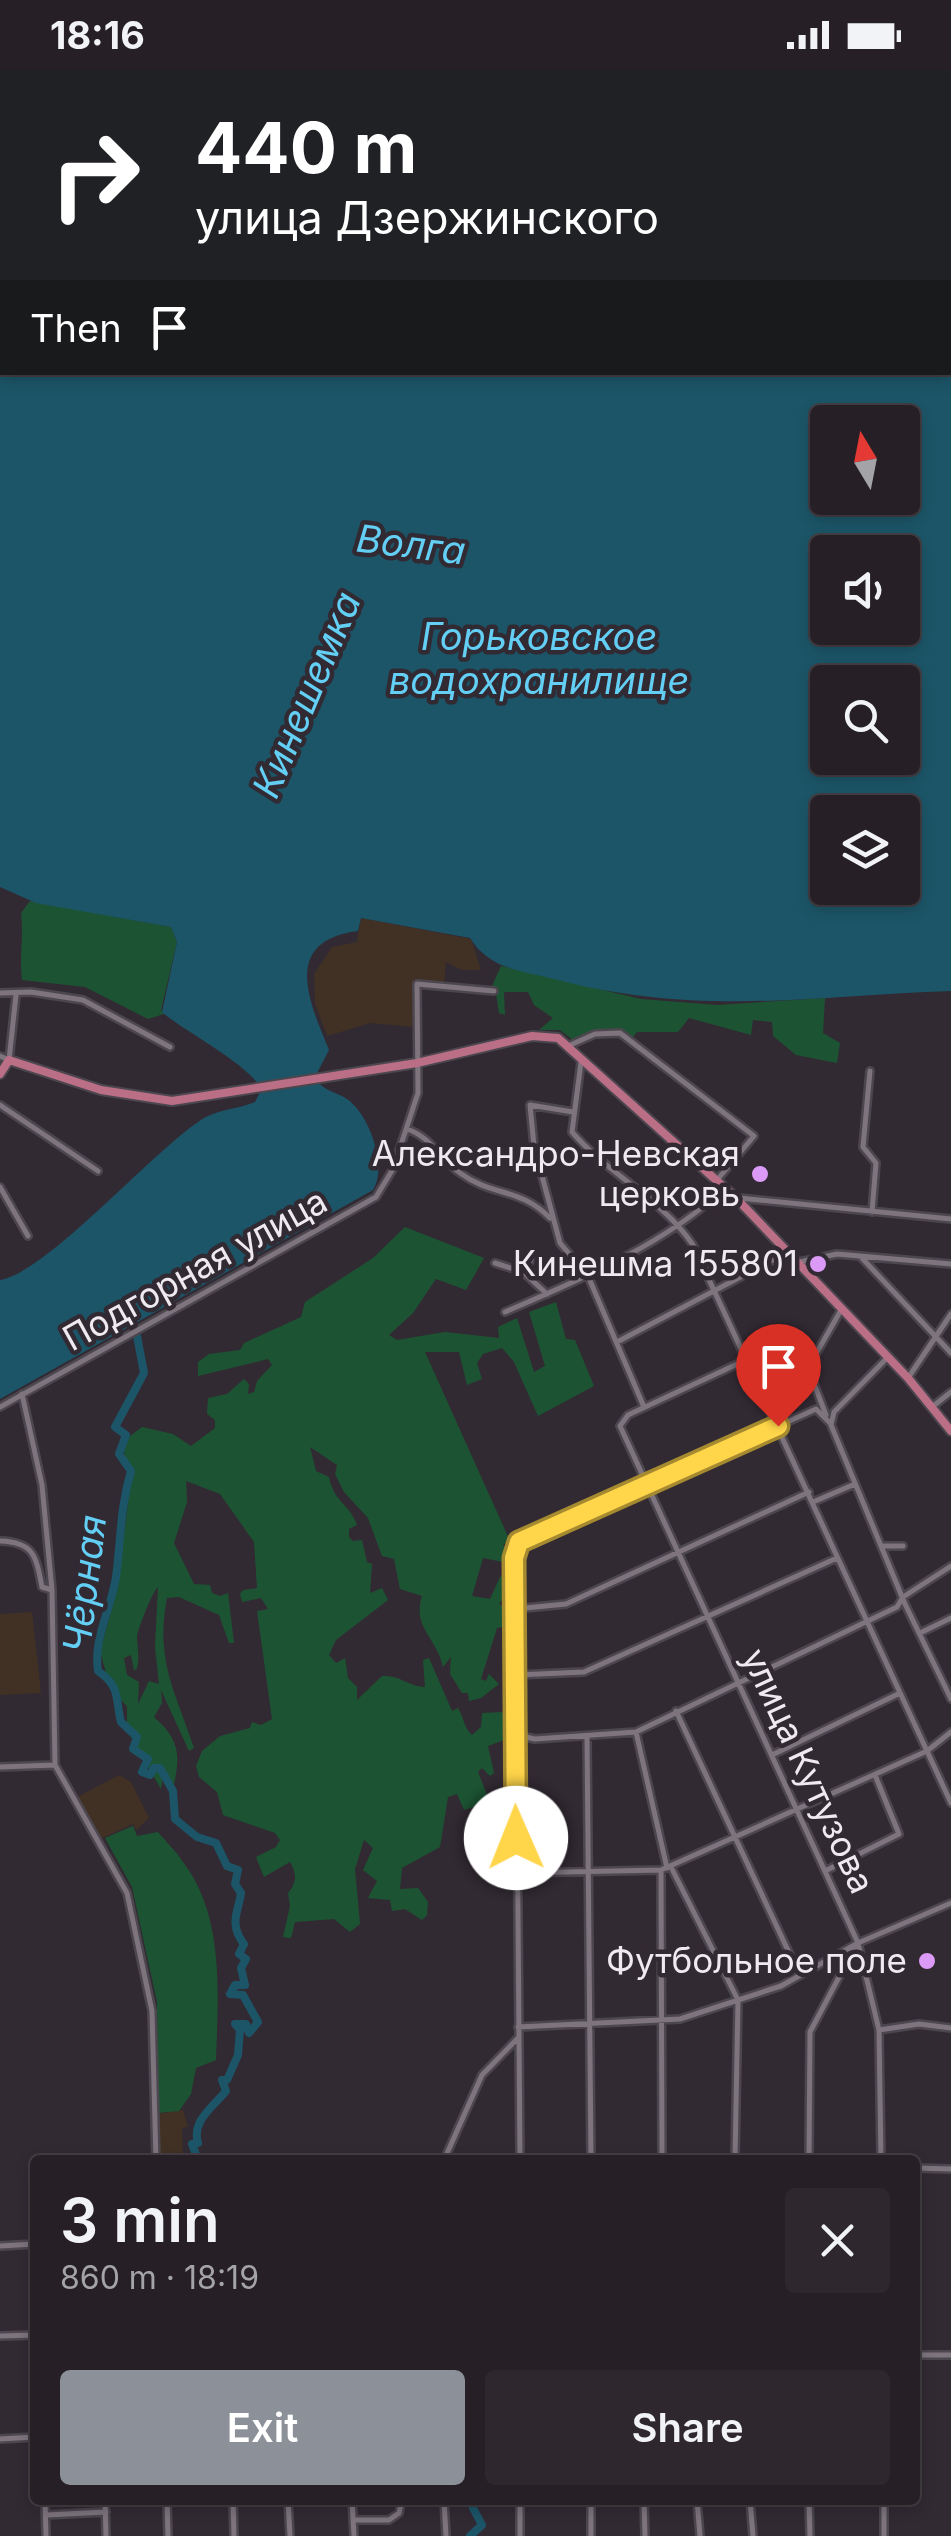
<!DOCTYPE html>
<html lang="en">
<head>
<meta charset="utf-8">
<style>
  body { margin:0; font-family:Inter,sans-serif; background:#2e282e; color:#f1f3f6; height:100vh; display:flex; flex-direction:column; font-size:38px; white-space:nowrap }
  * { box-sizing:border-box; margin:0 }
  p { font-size:32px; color:#a4a3a7 }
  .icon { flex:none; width:55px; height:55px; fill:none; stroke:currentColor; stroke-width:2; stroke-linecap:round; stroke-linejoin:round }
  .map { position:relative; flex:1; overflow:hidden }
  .panel { position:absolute; left:30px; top:2085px; width:890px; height:350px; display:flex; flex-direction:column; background:#262026; border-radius:10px; box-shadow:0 5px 15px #0003,0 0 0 2px #423e43 }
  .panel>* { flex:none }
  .banner { position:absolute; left:0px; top:0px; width:952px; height:305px; box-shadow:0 5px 15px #0003,0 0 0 2px #423e43; background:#202124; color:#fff; overflow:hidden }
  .needle { width:65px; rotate:350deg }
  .buttons { position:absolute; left:810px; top:335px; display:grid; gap:20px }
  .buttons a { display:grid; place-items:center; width:110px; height:110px; border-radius:10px; background:#262026; box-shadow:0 5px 15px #0003,0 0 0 2px #423e43; font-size:50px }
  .pin { position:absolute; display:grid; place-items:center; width:85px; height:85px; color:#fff; margin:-102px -42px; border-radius:50% 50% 50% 0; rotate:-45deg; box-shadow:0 0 10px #0007 }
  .pin .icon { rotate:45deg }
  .me { position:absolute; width:110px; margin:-55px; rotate:359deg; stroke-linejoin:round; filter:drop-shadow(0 0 8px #0008) }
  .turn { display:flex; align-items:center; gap:35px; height:210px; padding:0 30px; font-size:45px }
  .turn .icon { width:130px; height:130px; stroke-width:2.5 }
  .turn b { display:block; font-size:70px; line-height:85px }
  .then { display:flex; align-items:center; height:95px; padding:0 30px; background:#0003; gap:20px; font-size:38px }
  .round { display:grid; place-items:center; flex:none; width:105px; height:105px; border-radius:10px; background:#2e282e }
  .summary { display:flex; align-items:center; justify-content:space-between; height:170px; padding:0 30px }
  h1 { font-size:60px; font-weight:600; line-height:75px }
  .button { display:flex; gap:20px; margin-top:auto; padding:20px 30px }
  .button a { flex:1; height:115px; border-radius:10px; background:#8c9099; color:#fff; font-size:40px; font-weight:600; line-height:115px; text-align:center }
  .button a+a { background:#2e282e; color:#f1f3f6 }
  .status { display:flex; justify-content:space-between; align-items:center; height:70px; padding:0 50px; background:#262026; direction:ltr }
  .status svg { height:28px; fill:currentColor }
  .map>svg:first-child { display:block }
  .industrial { fill:#403124 }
  .green { fill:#1c5433; fill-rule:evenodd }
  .water { fill:#1c5568; fill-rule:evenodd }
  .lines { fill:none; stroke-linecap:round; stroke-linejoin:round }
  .river { stroke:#1c5568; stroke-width:8 }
  .minor-casing { stroke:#4c464e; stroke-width:10 }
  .major-casing { stroke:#4c464e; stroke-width:12 }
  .minor { stroke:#7d747e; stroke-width:5 }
  .major { stroke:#ba6f87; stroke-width:8 }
  .route-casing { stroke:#a68a30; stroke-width:25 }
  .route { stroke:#ffd54a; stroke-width:18 }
  .poi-dot { fill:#da9af6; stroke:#322a33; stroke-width:4 }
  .labels { text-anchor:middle; stroke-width:9; stroke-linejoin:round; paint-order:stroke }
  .poi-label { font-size:35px; fill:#efeaf0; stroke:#322a33; text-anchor:end }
  .street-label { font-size:35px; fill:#efeaf0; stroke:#322a33 }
  .water-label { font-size:38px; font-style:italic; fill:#63cff4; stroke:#322a33 }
</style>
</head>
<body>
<div class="status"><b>18:16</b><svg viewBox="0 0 49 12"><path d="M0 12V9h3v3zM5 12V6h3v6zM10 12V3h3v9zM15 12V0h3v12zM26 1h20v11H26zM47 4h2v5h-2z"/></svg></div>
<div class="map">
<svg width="951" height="2466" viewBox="0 0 951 2466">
  <rect width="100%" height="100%" fill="#322a33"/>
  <path class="industrial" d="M361,848L471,869L481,900H462L446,892L444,914L415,918L412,957L371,953L327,966L315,933L314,904L332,877L357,872Z
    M32,1542L41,1623L0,1625V1544Z
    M119,1705L131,1712L149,1748L136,1760L133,1754L100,1769L77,1727Z
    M183,2040L188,2057L182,2058L183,2090H158L157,2044Z"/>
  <path class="green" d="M30,831L171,857L177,872L161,940L164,944L148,949L85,917L22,910C19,888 24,866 21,843Z
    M501,896L641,929L717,935L825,928L823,963L840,973L837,993L796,985L773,966L772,952L753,950L751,965L689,948L678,962H637L633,967C612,956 595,962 574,971L560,960H539L553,948L534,935L528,922H504L505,945L499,943L496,924L489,923Z
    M405,1157L484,1188L466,1220L436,1209L413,1243L389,1265L397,1270L445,1262L499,1268L498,1257L517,1248L534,1302L545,1296L529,1242L556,1232L566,1269L575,1270L594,1316L538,1346L514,1292L502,1278L483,1284L477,1293L482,1309L467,1315L459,1282H425L510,1471L503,1475L510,1482L503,1492L483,1488L472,1526L490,1529L500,1507L507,1504V1523L499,1534L506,1538L503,1557L497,1558L481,1609L486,1611L489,1604L499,1614L481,1628L469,1631L468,1623H462L450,1604L451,1587L443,1597C436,1566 412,1558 422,1526L400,1519L394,1489L382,1486L368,1448L344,1422L335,1404L337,1395L310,1377L316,1401L329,1407C334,1433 350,1434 357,1455L349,1459V1467L353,1471L362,1470L367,1492L372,1494L370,1523L382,1518L388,1530L336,1570L329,1585L336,1593L345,1588L348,1608L357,1617V1630L382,1606C401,1605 407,1616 425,1617L423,1590L429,1588L452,1641L458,1638C464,1648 464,1658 472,1665L481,1657L482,1643L503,1642L504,1670L488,1676L494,1703L490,1706L482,1698L478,1702L490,1732L464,1740L457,1724L448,1727L440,1777L402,1798L400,1819L418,1818L428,1832L427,1845L422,1850L405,1839L392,1841L390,1830L368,1828L377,1811L363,1800L373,1778L364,1770L355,1799L360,1854L350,1862L334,1849L295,1852L291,1868L283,1867L290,1836L288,1823C297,1813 297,1804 290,1792L264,1807L256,1787L276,1777L280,1770L275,1763L223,1745L217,1722L199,1707L196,1696L202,1681L220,1666L250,1658L252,1652L261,1655L272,1649L257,1541L268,1539L261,1528L242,1532L240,1524L243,1520L257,1518L254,1472L220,1424L186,1411L187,1432L174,1473L194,1514L210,1515L212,1523L220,1526L228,1523L234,1573H229L219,1545L179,1527L167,1528C155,1590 175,1621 194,1678L189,1681L161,1620L162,1633L154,1647C178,1668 181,1683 174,1714L163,1707L161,1719L127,1660V1636L111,1621L100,1581L117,1521L130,1417L124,1381L130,1366L142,1357L173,1364L191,1376L215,1358V1350L207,1344L208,1328L227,1324L244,1309L249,1314L248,1324L254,1322L257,1311L272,1295L268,1289L198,1306V1292L209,1284L240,1280L244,1273L301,1247L305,1232L373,1188ZM158,1517L155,1577L159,1614L149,1611L138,1634L139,1612L127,1605L124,1588L131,1585L134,1601L137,1598C140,1586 137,1577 137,1567C137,1561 153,1520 158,1517Z
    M133,1756L137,1766L158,1762C166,1772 176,1781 183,1792C225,1847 218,1925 216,1990L196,1998L191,2024L179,2041L158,2043L157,1932L132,1817L105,1768Z"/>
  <path class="water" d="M951,43V921C807,926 698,947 554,909C518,900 490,899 470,868L361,848L358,861C280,871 310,933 329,980L315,1007C322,1021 335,1021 347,1029C369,1044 388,1096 373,1120L0,1329V1210C48,1202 154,1079 204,1048C220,1039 239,1039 255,1032L261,1020C254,997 182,960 162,942L177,872L171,857L36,833L0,817V62L2,302H950ZM828,352H902V428H828ZM828,482H902V558H828ZM828,612H902V688H828ZM828,742H902V818H828Z"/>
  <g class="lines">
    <path class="river" d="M137,1266L144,1303L115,1357L126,1365L119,1384L131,1401C120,1438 121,1469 116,1507C111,1540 93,1568 98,1601C121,1617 115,1628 121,1652L137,1667L133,1679L148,1689L142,1702L150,1705L154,1698H160L173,1721L175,1749L197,1767L216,1773L227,1796L238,1800L235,1814L241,1823C239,1840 228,1854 244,1874L239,1884L246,1889L241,1898L245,1915H235L230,1924L243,1925L258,1952L249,1963L246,1954H235L240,1960L238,1985L227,2010H222L226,2021C214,2036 191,2051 198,2073L192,2074L198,2090
      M470,2466L482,2455L473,2438L474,2430"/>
    <defs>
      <path id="minor" d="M0,923L31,922L83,930L170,977
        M568,976L595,964L620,963L754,1066L717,1110
        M0,986L9,990L16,925
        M581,992L572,1062C609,1105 662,1129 693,1175L951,1733
        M870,1001L863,1077L876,1093L872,1142
        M0,1035L98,1101
        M573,1042L530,1035L534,1076L560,1173L588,1206L644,1337
        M407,1059C431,1067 440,1089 460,1103C493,1127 519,1117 550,1148
        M0,1117L28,1166
        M739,1128L951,1149
        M861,1187L951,1283
        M495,1193L523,1202L547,1224
        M795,1193L837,1184L951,1194
        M523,1202L534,1185
        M505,1242C581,1209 662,1176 724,1119
        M617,1272L786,1183
        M887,1288L834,1342L831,1355L905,1534L951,1629
        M748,1289L628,1345L620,1356L858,1873L879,1960L881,2090
        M908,1308L951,1244
        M22,1324L42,1415L52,1520L55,1695L127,1823L152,1941L156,2090
        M0,1337L376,1127L393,1099L418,1023L417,914L494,921
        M932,1337L951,1322
        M826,1345L808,1298L841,1240
        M813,1432L855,1414
        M0,1471C34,1472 36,1486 42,1517L52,1520
        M882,1476H903
        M515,1539L566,1534L809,1422
        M920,1563L951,1548
        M516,1605L584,1602L837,1488
        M676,1641L799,1904
        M636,1662L667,1798
        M516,1665L535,1669L636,1662L897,1537L903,1527L951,1496
        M587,1667L591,2090
        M774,1684L900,1623
        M0,1697L55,1695
        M671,1797L738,1930L735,2090
        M661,1800L662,2090
        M827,1800L899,1764L875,1705
        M517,1803L661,1800L927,1681L951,1662
        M518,1957L680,1949L781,1916L858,1873L951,1833
        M879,1960L919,1954L951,1958
        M444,2090L482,2005L518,1968
        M520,2090L515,1480L519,1472L816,1339L831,1354
        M809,2090L810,1962L856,1875
        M915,2098L951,2099
        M0,2176L35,2174
        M0,2266L35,2265
        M915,2285H951
        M0,2369L35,2367
        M45,2430L46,2466
        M105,2430L106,2466
        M167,2430L168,2466
        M233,2430L234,2466
        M288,2430L290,2466
        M352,2430L354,2466
        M444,2430L446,2466
        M591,2430V2466
        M644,2430L645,2466
        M697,2430L700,2466
        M750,2430L753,2466
        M809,2430L810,2466
        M884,2430V2466
        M46,2445L106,2442
        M353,2450H389L399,2443L402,2430
        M520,2466V2430"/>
      <path id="major" d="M0,1004L9,990L101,1020L172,1031L417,993L532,966L558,968L736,1128L908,1308L951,1361"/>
    </defs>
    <use href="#minor" class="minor-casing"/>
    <use href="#major" class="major-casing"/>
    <use href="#minor" class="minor"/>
    <use href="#major" class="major"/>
  </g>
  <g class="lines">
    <defs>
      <path id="route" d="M516,1768L514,1488L519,1472L778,1356"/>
    </defs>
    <use href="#route" class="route-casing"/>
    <use href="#route" class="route"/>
  </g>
  <g class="poi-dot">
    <circle cx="760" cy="1104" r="10"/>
    <circle cx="818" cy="1194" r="10"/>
    <circle cx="927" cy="1891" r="10"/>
  </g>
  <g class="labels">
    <g class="poi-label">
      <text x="740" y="1096">Александро-Невская<tspan x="740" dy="40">церковь</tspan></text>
      <text x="798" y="1206">Кинешма 155801</text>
      <text x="907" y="1903">Футбольное поле</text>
    </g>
    <g class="street-label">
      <text transform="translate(195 1200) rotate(-29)" y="12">Подгорная улица</text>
      <text transform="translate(808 1701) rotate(65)" y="12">улица Кутузова</text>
    </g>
    <g class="water-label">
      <text transform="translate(411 475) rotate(7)" y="13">Волга</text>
      <text x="539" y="580">Горьковское<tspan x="539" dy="44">водохранилище</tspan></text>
      <text transform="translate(307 625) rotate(-67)" y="13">Кинешемка</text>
      <text transform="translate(85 1514) rotate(-83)" y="13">Чёрная</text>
    </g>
  </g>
</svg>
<div class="buttons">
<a><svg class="needle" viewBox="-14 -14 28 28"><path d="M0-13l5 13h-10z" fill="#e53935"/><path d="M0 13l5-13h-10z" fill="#a4a3a7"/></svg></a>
<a><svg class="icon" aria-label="sound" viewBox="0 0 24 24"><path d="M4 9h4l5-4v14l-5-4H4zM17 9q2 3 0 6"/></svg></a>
<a><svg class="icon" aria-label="search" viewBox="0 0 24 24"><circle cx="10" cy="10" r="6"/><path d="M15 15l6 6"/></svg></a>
<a><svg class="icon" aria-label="layers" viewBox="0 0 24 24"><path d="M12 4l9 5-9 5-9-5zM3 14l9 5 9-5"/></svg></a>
</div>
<div class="pin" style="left:778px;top:1356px;background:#d93025"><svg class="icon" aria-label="arrive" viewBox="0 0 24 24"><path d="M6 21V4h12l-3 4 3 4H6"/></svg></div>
<svg class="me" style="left:516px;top:1768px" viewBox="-20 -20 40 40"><circle r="19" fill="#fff"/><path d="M0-13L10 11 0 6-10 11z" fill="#ffd54a"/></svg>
<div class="banner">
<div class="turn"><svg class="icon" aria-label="right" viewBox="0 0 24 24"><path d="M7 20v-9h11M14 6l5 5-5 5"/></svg><div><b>440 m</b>улица Дзержинского</div></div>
<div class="then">Then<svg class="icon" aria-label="arrive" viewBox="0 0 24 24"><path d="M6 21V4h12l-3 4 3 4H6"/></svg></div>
</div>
<section class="panel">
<div class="summary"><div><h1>3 min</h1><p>860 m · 18:19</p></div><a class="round"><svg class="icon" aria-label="close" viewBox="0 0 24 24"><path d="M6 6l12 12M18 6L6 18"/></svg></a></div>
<div class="button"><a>Exit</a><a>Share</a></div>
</section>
</div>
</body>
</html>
